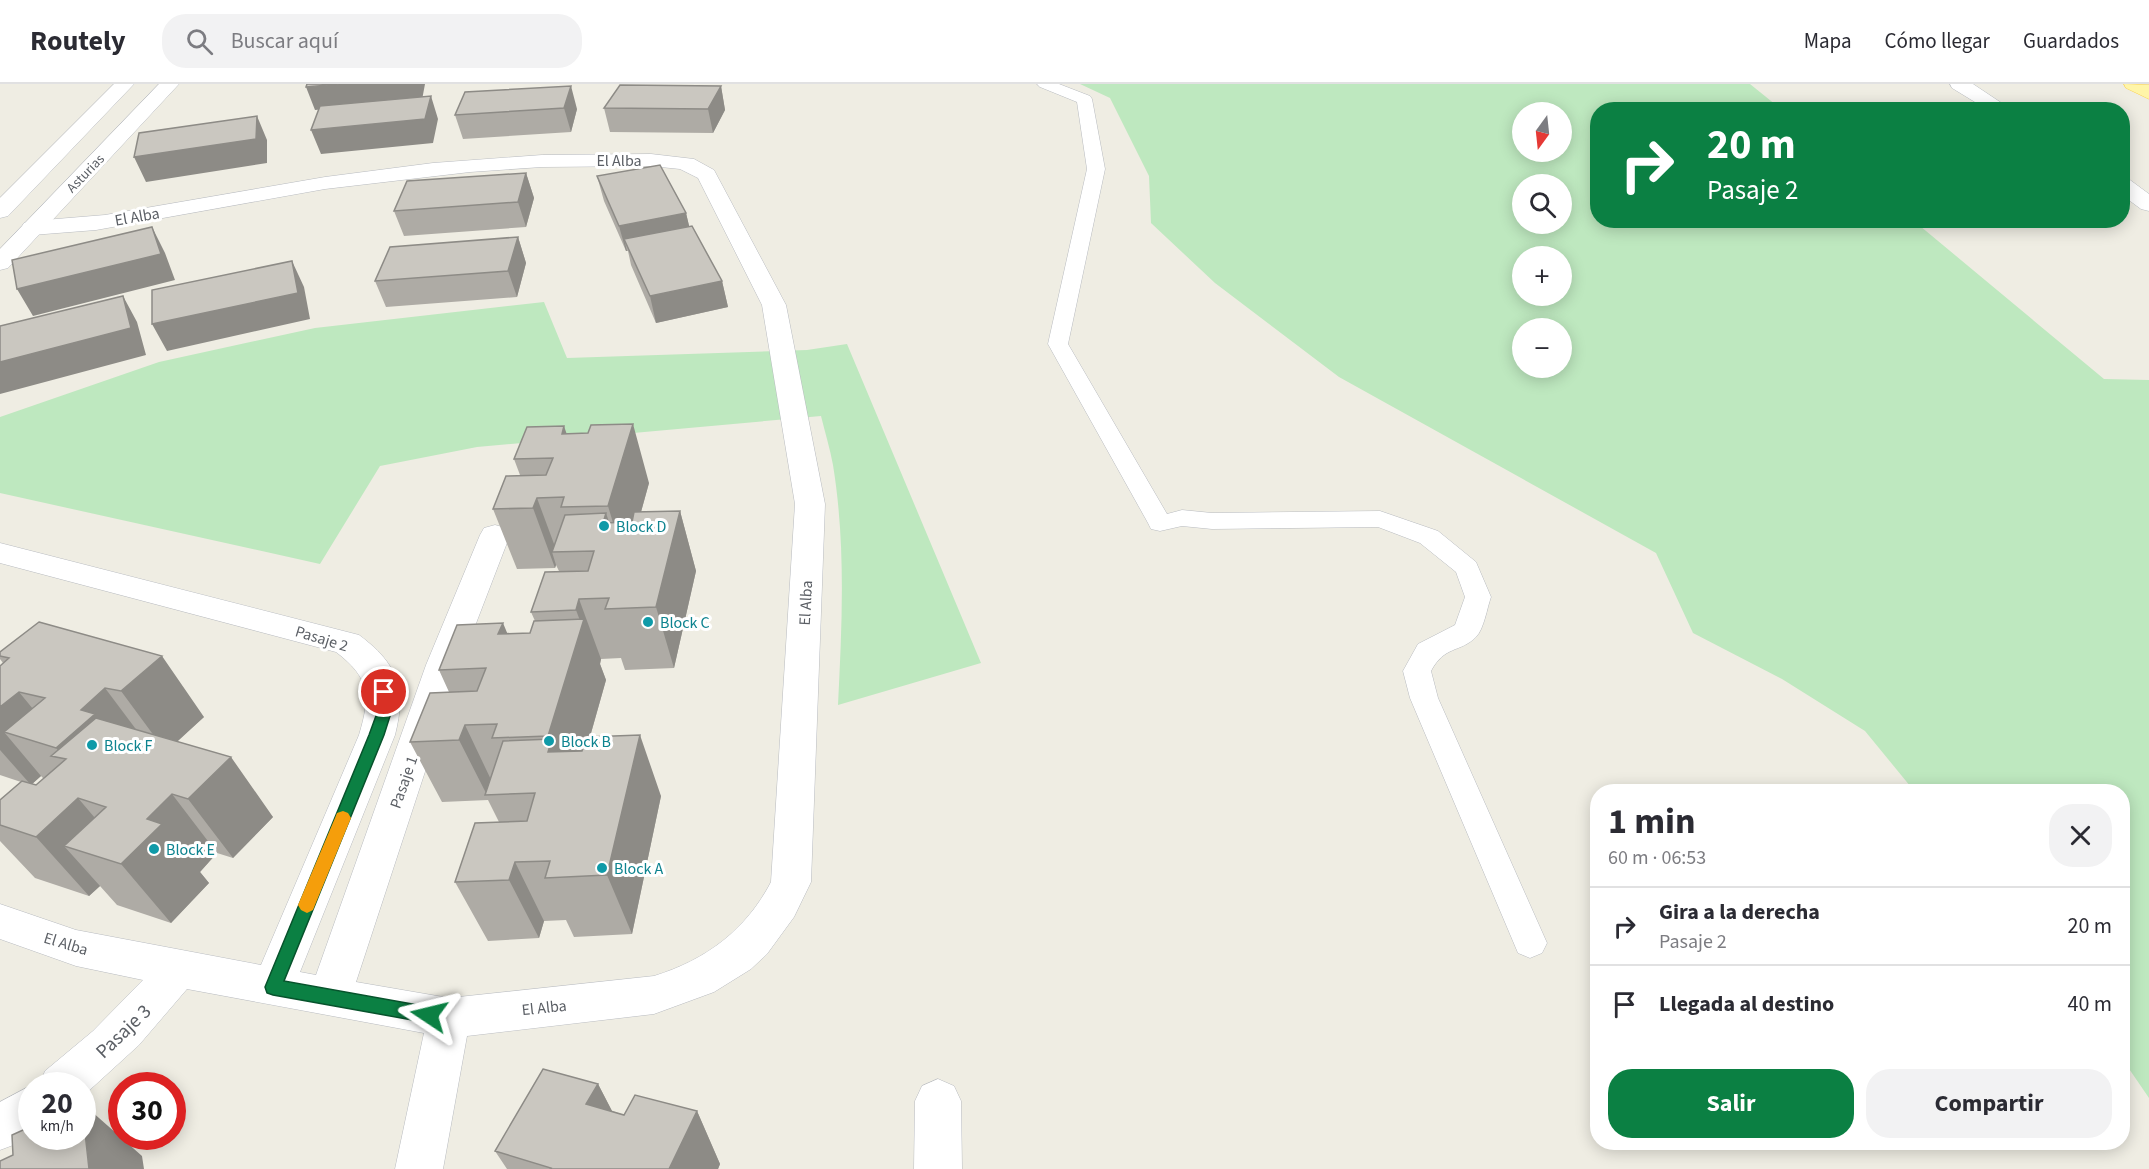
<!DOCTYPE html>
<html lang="es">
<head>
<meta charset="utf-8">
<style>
  body { margin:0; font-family:"Source Sans 3",sans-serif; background:#f2f2f3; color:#2b2b33; height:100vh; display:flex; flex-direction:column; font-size:22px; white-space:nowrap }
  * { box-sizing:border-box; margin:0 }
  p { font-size:20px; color:#7c7c81 }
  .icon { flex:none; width:33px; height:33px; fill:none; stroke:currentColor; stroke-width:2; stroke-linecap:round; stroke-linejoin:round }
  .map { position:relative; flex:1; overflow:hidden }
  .sheet { position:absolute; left:1590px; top:700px; width:540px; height:366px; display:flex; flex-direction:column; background:#fff; border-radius:24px; box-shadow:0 3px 15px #0003 }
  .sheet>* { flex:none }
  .guide { position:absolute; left:1590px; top:18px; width:540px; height:126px; border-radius:24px; box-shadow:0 3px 15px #0003; background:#0b8043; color:#fff; overflow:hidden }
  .needle { width:39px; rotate:195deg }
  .tools { position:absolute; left:1512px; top:18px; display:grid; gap:12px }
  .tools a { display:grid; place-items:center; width:60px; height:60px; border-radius:50%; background:#fff; box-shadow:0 3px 15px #0003; font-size:30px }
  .speed { position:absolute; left:18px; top:988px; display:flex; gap:12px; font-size:30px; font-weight:700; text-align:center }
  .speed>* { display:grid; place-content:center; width:78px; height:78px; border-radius:50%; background:#fff; box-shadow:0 3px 15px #0003; line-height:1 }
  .speed small { font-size:15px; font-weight:400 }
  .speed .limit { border:9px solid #d22; background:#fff; color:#111 }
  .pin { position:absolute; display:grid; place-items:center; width:51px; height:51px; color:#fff; margin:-26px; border:3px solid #fff; border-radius:50%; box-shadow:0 2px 6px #0007 }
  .me { position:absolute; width:66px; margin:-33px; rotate:280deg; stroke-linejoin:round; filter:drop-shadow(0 0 4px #0008) }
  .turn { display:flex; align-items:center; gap:21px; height:126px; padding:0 18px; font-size:27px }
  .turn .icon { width:78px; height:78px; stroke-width:2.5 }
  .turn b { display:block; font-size:42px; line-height:51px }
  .round { display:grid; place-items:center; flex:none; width:63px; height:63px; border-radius:24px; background:#f2f2f3 }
  .head { display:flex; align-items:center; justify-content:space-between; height:102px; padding:0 18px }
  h1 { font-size:36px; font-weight:700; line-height:45px }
  .action { display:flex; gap:12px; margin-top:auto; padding:12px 18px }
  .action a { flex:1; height:69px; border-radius:24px; background:#0b8043; color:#fff; font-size:24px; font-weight:700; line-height:69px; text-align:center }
  .action a+a { background:#f2f2f3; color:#2b2b33 }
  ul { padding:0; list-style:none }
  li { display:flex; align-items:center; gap:18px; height:78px; padding:0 18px; border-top:2px solid #e1e1e2 }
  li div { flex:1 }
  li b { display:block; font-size:22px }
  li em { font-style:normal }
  header { display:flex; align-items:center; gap:36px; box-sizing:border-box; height:84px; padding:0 30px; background:#fff; border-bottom:2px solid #e1e1e2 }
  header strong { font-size:28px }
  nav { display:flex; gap:33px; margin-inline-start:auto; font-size:21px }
  .search { width:420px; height:54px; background:#f2f2f3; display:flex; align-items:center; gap:15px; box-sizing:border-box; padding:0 21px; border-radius:24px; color:#7c7c81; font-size:22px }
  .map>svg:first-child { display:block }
  .green { fill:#bee8bf; fill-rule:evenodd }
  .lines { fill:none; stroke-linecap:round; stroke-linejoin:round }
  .service-casing { stroke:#b8bbc0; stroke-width:1 }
  .minor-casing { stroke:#b8bbc0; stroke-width:1 }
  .tertiary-casing { stroke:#b8bbc0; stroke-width:1 }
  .primary-casing { stroke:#fbd250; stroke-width:1 }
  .service { fill:#fff; fill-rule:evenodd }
  .minor { fill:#fff; fill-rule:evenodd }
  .tertiary { fill:#fff; fill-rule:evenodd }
  .primary { fill:#fff5a8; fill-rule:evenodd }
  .wall { fill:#aeaba5; fill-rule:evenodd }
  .shaded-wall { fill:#8d8b86 }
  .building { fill:#cac7c0; stroke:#8d8b86; stroke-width:1.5 }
  .route { fill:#0b8043; stroke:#07532c; stroke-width:1.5 }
  .slow { fill:#f59e0b }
  .culture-dot { fill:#0f9aa8; stroke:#fff; stroke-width:2 }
  .labels { text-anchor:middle; stroke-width:6; stroke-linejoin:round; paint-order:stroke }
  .far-street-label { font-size:14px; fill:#5b5f65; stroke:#fff }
  .street-label { font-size:16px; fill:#5b5f65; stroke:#fff }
  .culture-label { font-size:16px; fill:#0d838f; stroke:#fff; text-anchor:start }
  .near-street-label { font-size:20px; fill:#5b5f65; stroke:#fff }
</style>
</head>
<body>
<header>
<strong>Routely</strong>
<div class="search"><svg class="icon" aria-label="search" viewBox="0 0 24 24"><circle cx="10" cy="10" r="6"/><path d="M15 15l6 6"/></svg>Buscar aquí</div>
<nav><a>Mapa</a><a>Cómo llegar</a><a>Guardados</a></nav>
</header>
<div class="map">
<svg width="2149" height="1085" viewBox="0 0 2149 1085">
  <rect width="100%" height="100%" fill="#efede3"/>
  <path class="green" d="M1080,0H1750L1781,25L1598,26V136L1914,137L2104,295L2149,296V1014L2123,976L2122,708H1915L1865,647L1782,595L1693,549L1656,469L1339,293L1215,199L1151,139L1149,92L1110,14ZM1522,28H1562V68H1522ZM1522,100H1562V140H1522ZM1522,172H1562V212H1522ZM1522,244H1562V284H1522Z
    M544,218L567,274L807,266L847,260L981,579L838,621C842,541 846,461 833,381C830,365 825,348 821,332L477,363L380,382L320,480L0,409V333L159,278L315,244Z"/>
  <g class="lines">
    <defs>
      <path id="service" d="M1037,0H1059L1090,12L1092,15L1105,85L1068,260L1167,430L1182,426L1212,429L1380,427L1438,447L1476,478L1491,513C1487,524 1484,545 1476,553C1460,569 1445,561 1431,587L1438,614L1547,859L1542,869L1530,874L1518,869L1410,614L1403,587L1418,560L1455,541L1465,513L1456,488L1420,459L1378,443L1212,445L1182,442L1160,447L1151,445L1148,439L1048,260L1087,85L1077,18L1040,3Z"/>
      <path id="minor" d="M1950,0H1973L2012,26H1988L1952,4Z
        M651,70L694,75L714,86L786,221L825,420L811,798L794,833L767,870L751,885L714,908L654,930L467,952L443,1085H395L424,949L187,905L139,961L82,1013V1002H39L45,987L93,947L143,896L76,882L0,855V820L76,846L261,881L359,651C371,611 370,594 336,568L0,479V459L359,551C397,579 407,604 395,651L300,888L316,891L426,581L480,451L484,444L495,441L506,444L510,451L460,581L356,898L449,914L654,892C706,876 746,846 771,798L795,420L762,221L698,94L680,85L651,82L542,83L470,88L325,105L96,146L32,151L24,149L21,144L24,139L32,137L105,131L325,93L433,79L542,71Z
        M2122,95L2130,96L2149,110V127L2141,125L2122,111Z
        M938,995L954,1002L961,1017L962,1085H914L915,1017L922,1002Z
        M32,1001L34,1002H32V1050L16,1060L0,1066V1018Z"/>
      <path id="tertiary" d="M114,0H134L8,132L0,134V114Z
        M159,0H179L8,184L0,186V165Z"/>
      <path id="primary" d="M2124,0L2149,1V15L2126,4Z"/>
    </defs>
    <use href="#service" class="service-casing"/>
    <use href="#minor" class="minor-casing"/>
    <use href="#tertiary" class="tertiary-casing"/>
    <use href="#primary" class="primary-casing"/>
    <use href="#service" class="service"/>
    <use href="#minor" class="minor"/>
    <use href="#tertiary" class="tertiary"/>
    <use href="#primary" class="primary"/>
  </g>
  <path class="wall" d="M721,2L725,26L713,49L610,48L604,24Z
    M465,8L577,25L571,48L463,55L455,31Z
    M526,89L534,114L526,143L404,152L394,127Z
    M597,92L686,129L689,142L722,197L728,223L656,239L631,181L628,167H626L604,117Z
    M518,153L526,179L517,213L386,223L375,197Z
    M567,350L649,399L641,428L680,427L696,487L674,584L625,586L621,574L601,575L600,580L606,596L590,653L661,712L632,850L574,853L566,836L544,837L539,854L488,857L455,798L499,738L488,716L442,718L410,658L449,608L439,586L507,549H530L535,537L531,528L559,487L556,481L555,484L517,485L493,425L520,391L514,375Z
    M0,568L204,633L177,657L273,733L233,774L217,769L200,788L209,799L171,839L117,821L100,802L89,812L35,794L0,757V716L21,698L0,691V582L3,579L0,575ZM41,692L44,695L36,701L32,700Z
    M598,1000L612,1027L624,1031L697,1027L720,1080L718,1085H507L495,1067Z"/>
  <path class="shaded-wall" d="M339,0H425L422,16L315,26L306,3Z
    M571,2L577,25L571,48L564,24Z
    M721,2L725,26L713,49L708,25Z
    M431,12L438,35L433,59L321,70L311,46Z
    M257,32L267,56V79L146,98L134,73Z
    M526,89L534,114L526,143L518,118Z
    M686,129L692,154L624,155L627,167H626L619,142Z
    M152,143L165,169L175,196L33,232L17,205Z
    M518,153L526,179L517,213L508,187Z
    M292,177L304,203L310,235L167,267L152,240Z
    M722,197L728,223L656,239L650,212Z
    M123,212L137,238L146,271L0,310V278Z
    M633,340L649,399L626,482L608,422Z
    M564,342L584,401L562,350Z
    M537,414L557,468H552L556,481L555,484L533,424Z
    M680,427L696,487L674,584L656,523Z
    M606,429L626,489L603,439Z
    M579,515L601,575L600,580L606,596L574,709L548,668L551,658L548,652L582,542L576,526Z
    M503,539L528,599L498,550Z
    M162,572L204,633L166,668L121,607Z
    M105,604L150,664L65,675L56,664L4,648L41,692L31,701L0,666V623L19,608L61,659L81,626Z
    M465,641L494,702L487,711L459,656Z
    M640,651L661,712L632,850L607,791Z
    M231,673L273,733L233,774L188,715Z
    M172,710L217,769L200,788L209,799L171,839L121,780L64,762L100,802L89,812L36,753L78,714L128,773L147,735Z
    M515,778L544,837L539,854L509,796Z
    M598,1000L626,1054L586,1020Z
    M82,1019L142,1072L144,1085H89Z
    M697,1027L720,1080L718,1085H669Z"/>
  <path class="building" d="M307,0H339L306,3Z
    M620,1L721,2L708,25L604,24Z
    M571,2L564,24L455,31L465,8Z
    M431,12L425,35L311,46L320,22Z
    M257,32L256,55L134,73L139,49Z
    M660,81L686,129L619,142L597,92Z
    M526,89L518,118L394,127L407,97Z
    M692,142L722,197L650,212L624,155Z
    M152,143L161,170L17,205L12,176Z
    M518,153L508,187L375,197L390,163Z
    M292,177L298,209L152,240V206Z
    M123,212L131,244L0,278V242Z
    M633,340L608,422L561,423L564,413L537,414L533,424L493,425L506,392L546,391L553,374L514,375L527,343L564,342L562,350L588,349L591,341Z
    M680,427L656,523L605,525L609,514L579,515L576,526L531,528L545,488L588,487L594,467L552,468L565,431L606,429L603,439L632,438L634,428Z
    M584,535L548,652L492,654L497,640L465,641L459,656L410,658L430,609L477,607L486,584L439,586L457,541L503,539L498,550L530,549L534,537Z
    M39,538L162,572L121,607L105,604L81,626L95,630L56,664L4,648L45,614L19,608L0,623V582L9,574L0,572V568Z
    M96,634L231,673L188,715L172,710L147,735L162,740L121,780L64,762L106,723L78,714L36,753L0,741V716L22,697L36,701L66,675L51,672Z
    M640,651L607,791L545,794L550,777L515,778L509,796L455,798L475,739L527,737L535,709L485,711L503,657L552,655L548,668L582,667L587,653Z
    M543,985L598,1000L586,1020L624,1031L635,1011L697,1027L669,1085H550L551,1084L495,1067Z
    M82,1021L89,1085H0V1077L13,1071L12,1051L32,1042V1053H82Z"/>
  <path class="route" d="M384,603L391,608V629L384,651L284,897L429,923L435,925L438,931L435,936L429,939L273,911L267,909L265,903L369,651L377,629V608Z"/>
  <path class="slow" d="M343,727L348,729L351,734L315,821L313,826L307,829L301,826L298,821L335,734L337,729Z"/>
  <g class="culture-dot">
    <circle cx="604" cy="442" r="6"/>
    <circle cx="648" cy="538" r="6"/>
    <circle cx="549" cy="657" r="6"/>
    <circle cx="92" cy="661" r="6"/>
    <circle cx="154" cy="765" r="6"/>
    <circle cx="602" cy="784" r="6"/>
  </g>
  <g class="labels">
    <g class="far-street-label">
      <text transform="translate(85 89) rotate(-46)" y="5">Asturias</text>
    </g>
    <g class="street-label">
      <text x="619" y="82">El Alba</text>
      <text transform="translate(137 132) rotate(-10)" y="6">El Alba</text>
      <text transform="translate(805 519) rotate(-87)" y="6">El Alba</text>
      <text transform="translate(322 554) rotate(17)" y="6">Pasaje 2</text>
      <text transform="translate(403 698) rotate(-71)" y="6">Pasaje 1</text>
      <text transform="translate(66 859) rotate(17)" y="6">El Alba</text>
      <text transform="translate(544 923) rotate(-6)" y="6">El Alba</text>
    </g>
    <g class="culture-label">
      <text x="616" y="448">Block D</text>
      <text x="660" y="544">Block C</text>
      <text x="561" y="663">Block B</text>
      <text x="104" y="667">Block F</text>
      <text x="166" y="771">Block E</text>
      <text x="614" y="790">Block A</text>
    </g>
    <g class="near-street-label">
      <text transform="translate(123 947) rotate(-44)" y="7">Pasaje 3</text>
    </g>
  </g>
</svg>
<div class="tools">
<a><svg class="needle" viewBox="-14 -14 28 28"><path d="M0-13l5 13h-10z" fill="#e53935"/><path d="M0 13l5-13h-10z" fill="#7c7c81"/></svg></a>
<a><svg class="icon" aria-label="search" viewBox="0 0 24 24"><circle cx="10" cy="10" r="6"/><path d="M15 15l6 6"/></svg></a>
<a>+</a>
<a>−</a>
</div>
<div class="speed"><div>20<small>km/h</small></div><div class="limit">30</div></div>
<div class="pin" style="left:384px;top:608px;background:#d93025"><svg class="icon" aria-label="arrive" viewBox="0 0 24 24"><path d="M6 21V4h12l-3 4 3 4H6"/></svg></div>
<svg class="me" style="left:429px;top:931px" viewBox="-20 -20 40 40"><path d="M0-17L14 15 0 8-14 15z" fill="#0b8043" stroke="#fff" stroke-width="4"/></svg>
<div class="guide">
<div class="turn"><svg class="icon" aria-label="right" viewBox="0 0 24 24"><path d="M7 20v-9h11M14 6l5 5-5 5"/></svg><div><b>20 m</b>Pasaje 2</div></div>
</div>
<section class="sheet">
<div class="head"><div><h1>1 min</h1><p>60 m · 06:53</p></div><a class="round"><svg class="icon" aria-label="close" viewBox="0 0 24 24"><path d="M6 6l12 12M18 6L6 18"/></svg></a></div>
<ul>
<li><svg class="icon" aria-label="right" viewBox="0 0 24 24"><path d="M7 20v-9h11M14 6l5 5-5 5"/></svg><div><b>Gira a la derecha</b><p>Pasaje 2</p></div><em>20 m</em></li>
<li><svg class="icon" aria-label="arrive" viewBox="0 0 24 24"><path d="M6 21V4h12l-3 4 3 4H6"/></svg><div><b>Llegada al destino</b></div><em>40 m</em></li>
</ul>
<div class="action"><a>Salir</a><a>Compartir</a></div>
</section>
</div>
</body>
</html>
